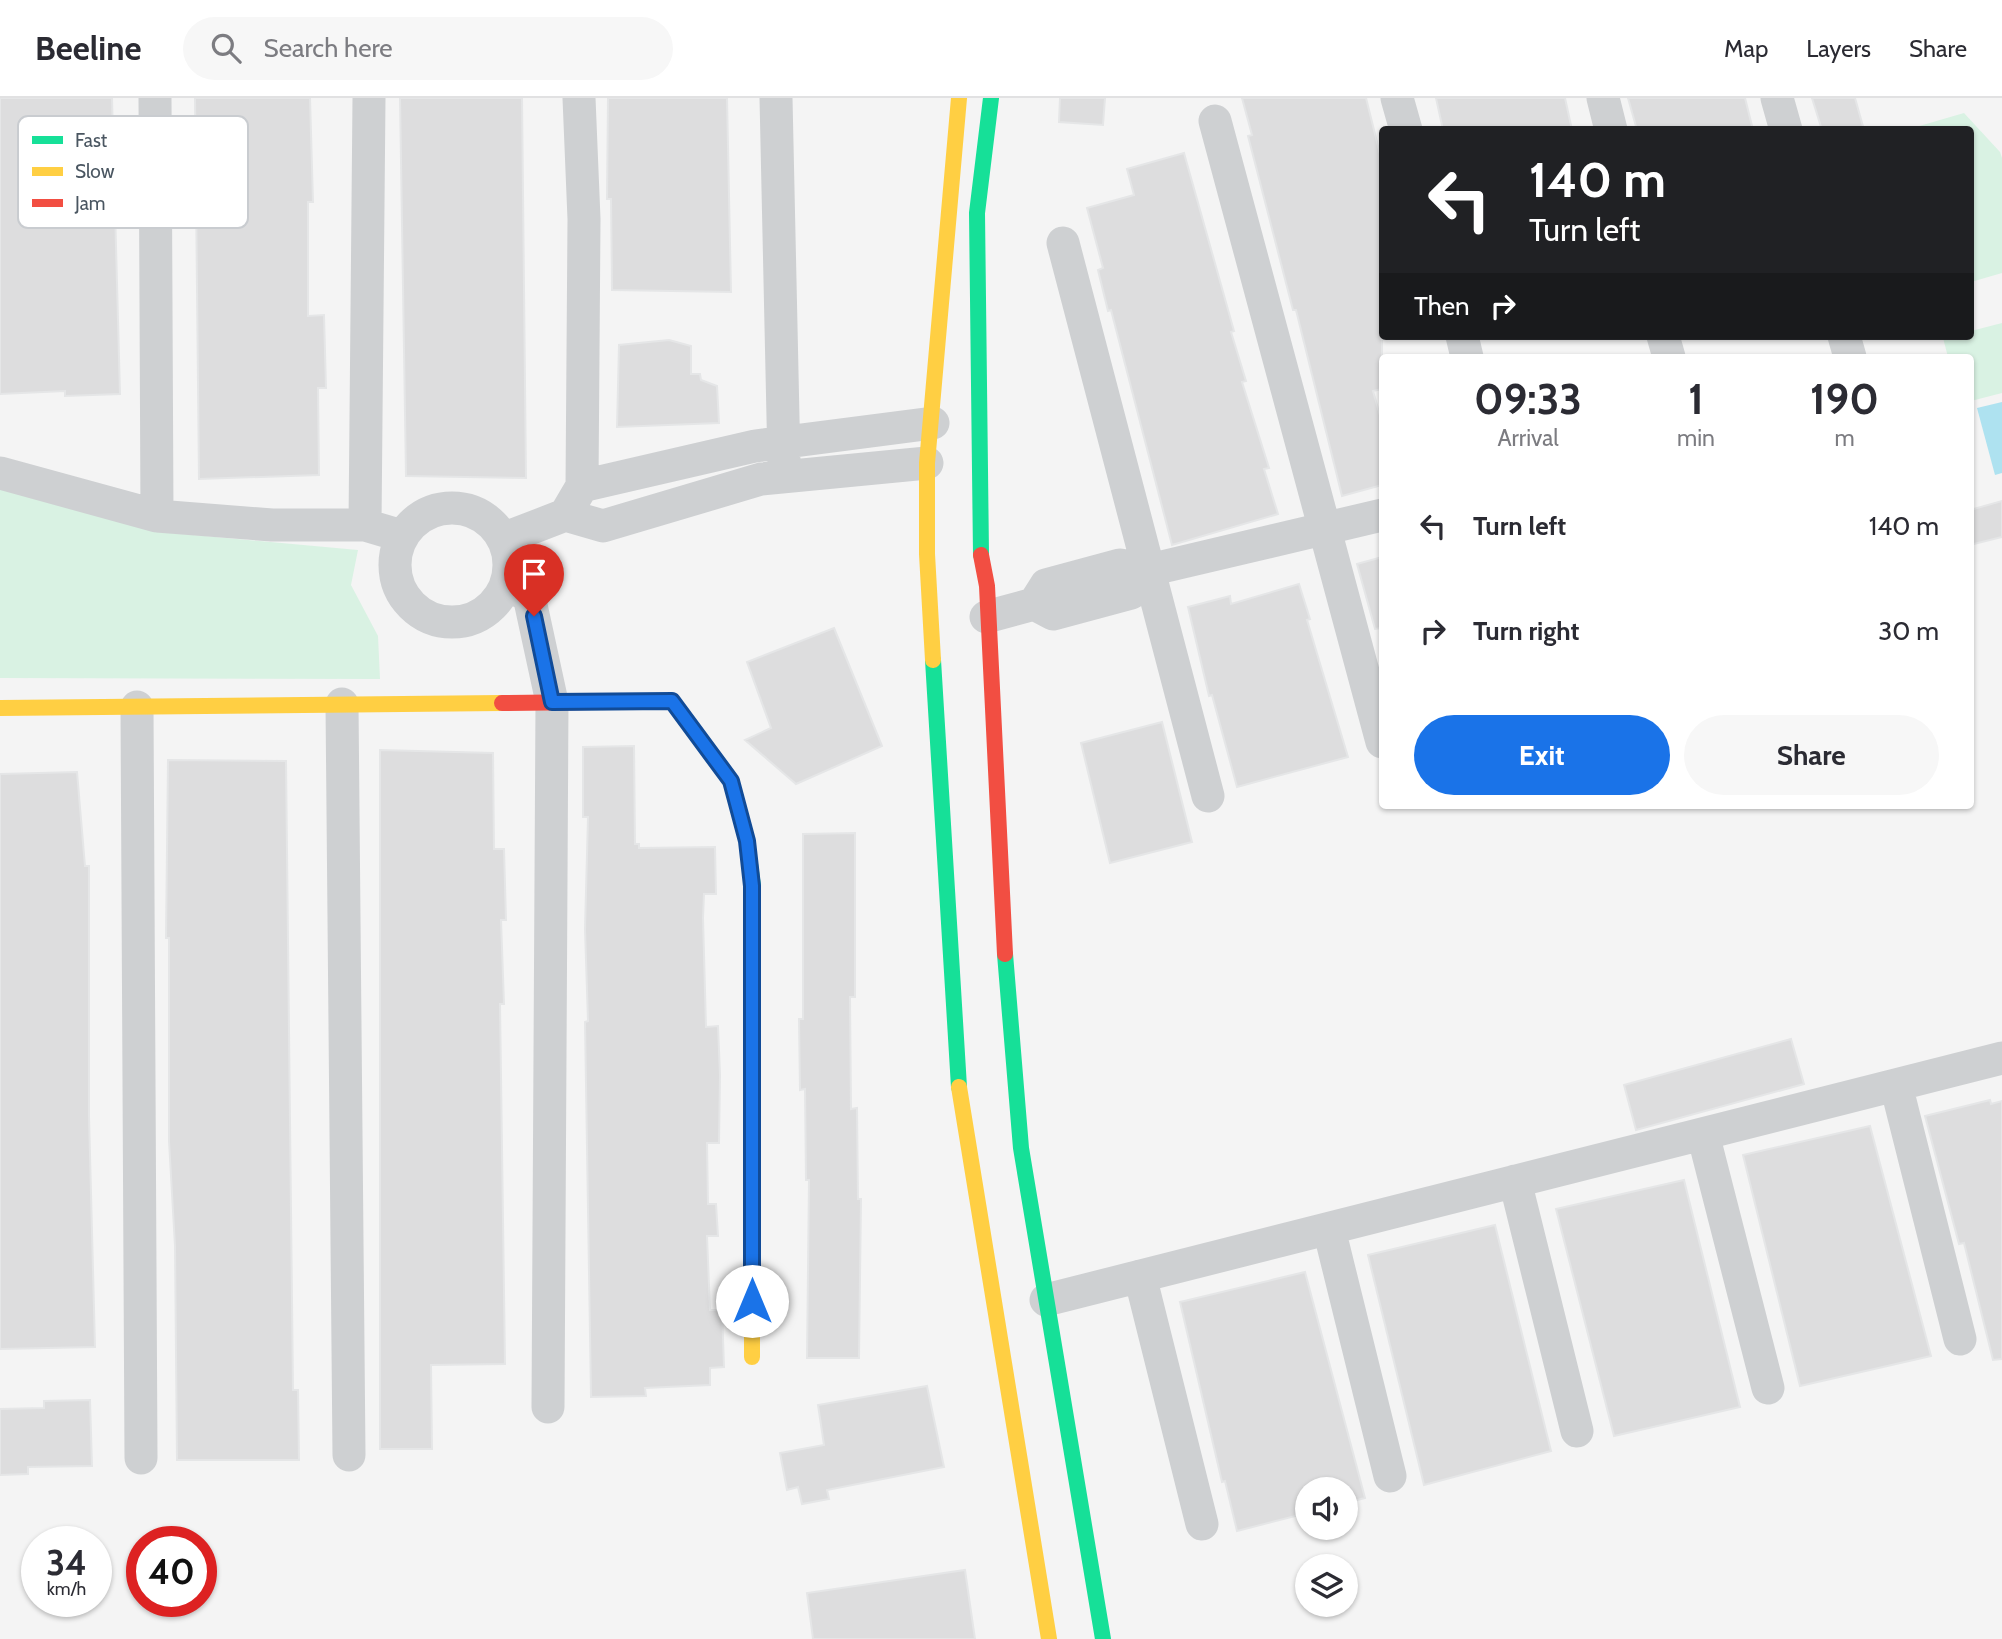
<!DOCTYPE html>
<html lang="en">
<head>
<meta charset="utf-8">
<style>
  body { margin:0; font-family:Cabin,sans-serif; background:#f7f7f7; color:#2b2b33; height:100vh; display:flex; flex-direction:column; font-size:26px; white-space:nowrap }
  * { box-sizing:border-box; margin:0 }
  p { font-size:23px; color:#7c7c81 }
  .icon { flex:none; width:38px; height:38px; fill:none; stroke:currentColor; stroke-width:2; stroke-linecap:round; stroke-linejoin:round }
  .map { position:relative; flex:1; overflow:hidden }
  .panel { position:absolute; left:1379px; top:256px; width:595px; height:455px; display:flex; flex-direction:column; background:#fff; border-radius:7px; box-shadow:0 2px 5px #0004 }
  .panel>* { flex:none }
  .hud { position:absolute; left:1379px; top:28px; width:595px; height:214px; border-radius:7px; box-shadow:0 2px 5px #0004; background:#202124; color:#fff; overflow:hidden }
  .fabs { position:absolute; left:1295px; top:1379px; display:grid; gap:14px }
  .fabs a { display:grid; place-items:center; width:63px; height:63px; border-radius:50%; background:#fff; box-shadow:0 2px 5px #0004; font-size:35px }
  .speed { position:absolute; left:21px; top:1428px; display:flex; gap:14px; font-size:35px; font-weight:700; text-align:center }
  .speed>* { display:grid; place-content:center; width:91px; height:91px; border-radius:50%; background:#fff; box-shadow:0 2px 5px #0004; line-height:1 }
  .speed small { font-size:18px; font-weight:400 }
  .speed .limit { border:10px solid #d22; background:#fff; color:#111 }
  .pin { position:absolute; display:grid; place-items:center; width:60px; height:60px; color:#fff; margin:-72px -30px; border-radius:50% 50% 50% 0; rotate:-45deg; box-shadow:0 0 7px #0007 }
  .pin .icon { rotate:45deg }
  .me { position:absolute; width:77px; margin:-38px; rotate:0deg; stroke-linejoin:round; filter:drop-shadow(0 0 5px #0008) }
  .turn { display:flex; align-items:center; gap:24px; height:147px; padding:0 35px; font-size:32px }
  .turn .icon { width:91px; height:91px; stroke-width:2.5 }
  .turn b { display:block; font-size:49px; line-height:60px }
  .then { display:flex; align-items:center; height:66px; padding:0 35px; background:#0003; gap:14px; font-size:26px }
  .eta { display:flex; justify-content:space-evenly; align-items:center; height:119px; text-align:center }
  .eta b { font-size:42px; font-weight:800; line-height:49px }
  .primary-button { display:flex; gap:14px; margin-top:auto; padding:14px 35px }
  .primary-button a { flex:1; height:80px; border-radius:42px; background:#1a73e8; color:#fff; font-size:28px; font-weight:800; line-height:80px; text-align:center }
  .primary-button a+a { background:#f7f7f7; color:#2b2b33 }
  ul { padding:0; list-style:none }
  li { display:flex; align-items:center; gap:21px; height:105px; padding:0 35px }
  li div { flex:1 }
  li b { display:block; font-size:26px }
  li em { font-style:normal }
  header { display:flex; align-items:center; gap:42px; box-sizing:border-box; height:98px; padding:0 35px; background:#fff; border-bottom:2px solid #e1e1e2 }
  header strong { font-size:33px }
  nav { display:flex; gap:38px; margin-inline-start:auto; font-size:24px }
  .search { width:490px; height:63px; background:#f7f7f7; display:flex; align-items:center; gap:18px; box-sizing:border-box; padding:0 24px; border-radius:38px; color:#7c7c81; font-size:26px }
  .map>svg:first-child { display:block }
  .green { fill:#d9f2e3 }
  .water { fill:#aee2f0 }
  .building { fill:#ddddde; stroke:#e5e6e7; stroke-width:2 }
  .lines { fill:none; stroke-linecap:round; stroke-linejoin:round }
  .street { stroke:#ced0d2; stroke-width:33 }
  .fast { stroke:#16e098; stroke-width:16 }
  .slow { stroke:#ffcf43; stroke-width:16 }
  .jam { stroke:#f24e42; stroke-width:16 }
  .route-casing { stroke:#114b97; stroke-width:18 }
  .route { stroke:#1a73e8; stroke-width:12 }
  .key { fill:#fff; stroke:#c9ccd0; stroke-width:2 }
  .key-label { font-size:19px; fill:#4a5661 }
</style>
</head>
<body>
<header>
<strong>Beeline</strong>
<div class="search"><svg class="icon" aria-label="search" viewBox="0 0 24 24"><circle cx="10" cy="10" r="6"/><path d="M15 15l6 6"/></svg>Search here</div>
<nav><a>Map</a><a>Layers</a><a>Share</a></nav>
</header>
<div class="map">
<svg width="2002" height="1541" viewBox="0 0 2002 1541">
  <rect width="100%" height="100%" fill="#f4f4f4"/>
  <path class="green" d="M1964,15L2000,54L2002,60V175L1971,184L1970,32L1909,31Z
    M2002,225V295L1971,303L1970,259H1948L1943,240L1970,238L1971,233Z
    M0,387L172,435L358,452L351,487L378,538L380,581L0,580Z"/>
  <path class="water" d="M2002,304V375L1995,377L1977,310Z"/>
  <path class="building" d="M0,0H112L120,296L65,298V293L0,296Z
    M195,0H310L313,104H308V218L324,217L326,290H318L319,377L199,381Z
    M400,0H522L526,380L406,378Z
    M608,0H727L731,194L612,192L611,101H607Z
    M1060,0H1105L1103,27L1059,24Z
    M1242,0H1366L1382,64V291L1373,293L1382,324V387L1342,398L1296,212H1293L1248,38L1252,37Z
    M1436,0H1565L1572,32H1443Z
    M1628,0H1745L1753,32H1637Z
    M1812,0H1855L1864,32H1822Z
    M1184,55L1234,233L1231,234L1246,283L1242,284L1269,370L1264,371L1278,416L1172,447L1111,212L1108,213L1098,172L1103,170L1087,110L1134,97L1127,71Z
    M669,242L691,248V276H700L701,282L717,288L719,325L617,329L619,247Z
    M2002,403V439L1970,447V412Z
    M1382,459V530L1375,531L1357,466Z
    M1299,486L1310,521L1307,522L1348,659L1237,689L1212,597L1209,598L1188,509L1230,498L1231,506Z
    M834,530L882,648L796,686L745,642L771,630L747,564Z
    M1162,624L1192,744L1110,765L1081,645Z
    M634,648L635,746H639V750L715,749L716,796H704L703,820L706,929L718,928L720,977L719,1045H707L708,1106H716L718,1138H707L710,1212H722L724,1269L710,1270V1287L645,1290L646,1298L591,1299L585,924L588,923L585,831L588,719H583V649Z
    M380,652L493,655L494,751H504L506,822H501L504,906H500L505,1266L431,1267L432,1351H380Z
    M168,662L286,663L293,1292H298L299,1362H177L175,1148L169,1043V840H166Z
    M77,674L85,768H89V1018L95,1249L0,1251V676Z
    M855,735V899H850L851,1011L857,1010L858,1101H861L859,1260H807L809,1082H806L805,991L800,992L799,921H803V736Z
    M1791,941L1804,986L1636,1032L1624,987Z
    M1990,1002L1991,1006L2002,1003V1261L1993,1262L1964,1145L1959,1146L1925,1018Z
    M1870,1028L1931,1258L1800,1288L1743,1057Z
    M1684,1082L1740,1309L1614,1338L1556,1111Z
    M1495,1127L1551,1353L1424,1387L1368,1157Z
    M1305,1174L1365,1400L1346,1405V1391H1307V1415L1237,1433L1225,1383L1222,1384L1180,1204Z
    M927,1288L944,1369L827,1392L829,1401L802,1406L798,1389L787,1392L780,1355L824,1347L818,1307Z
    M90,1302L92,1368L28,1369V1376L0,1377V1311L44,1310V1303Z
    M965,1472L975,1541H813L807,1495Z"/>
  <g class="lines">
    <path class="street" d="M155,0L157,418
      M579,0L584,121L582,388
      M776,0L784,365
      M1397,0L1406,32
      M1603,0L1611,32
      M1777,0L1786,32
      M1215,23L1382,644
      M1063,145L1208,698
      M1462,238L1467,259
      M1663,238L1669,259
      M1844,238L1850,259
      M0,375L157,418L272,427H365L402,438
      M395 467a57 57 0 1 1 114 0a57 57 0 1 1-114 0Z
      M565,417L582,388L755,348L933,325
      M365,427L369,0
      M503,441L565,417L603,428L761,381L927,365
      M506,486L529,498L552,604L548,1309
      M1034,506L1053,516L1131,495L1149,472
      M986,519L1034,506L1046,487L1120,467L1149,472L1382,417
      M342,606L349,1357
      M137,609L141,1360
      M1896,987L1960,1241
      M1703,1036L1768,1290
      M1515,1083L1577,1333
      M1329,1131L1390,1378
      M1140,1178L1202,1426
      M1046,1202L2002,960"/>
    <path class="fast" d="M981,457L977,115L991,0
      M933,562L959,989
      M747,744L753,788L752,1116
      M1005,856L1021,1050L1103,1541"/>
    <path class="slow" d="M933,562L927,456V365L959,0
      M0,610L502,605
      M959,989L1049,1541
      M752,1259V1116"/>
    <path class="jam" d="M981,457L987,488L1005,856
      M502,605L672,603L731,683L747,744"/>
  </g>
  <g class="lines">
    <defs>
      <path id="route" d="M534,518L552,604L672,603L731,683L747,743L752,788V1203"/>
    </defs>
    <use href="#route" class="route-casing"/>
    <use href="#route" class="route"/>
  </g>
  <rect x="18" y="18" width="230" height="112" rx="10" class="key"/>
  <rect x="32" y="38" width="31" height="8" fill="#16e098"/>
  <rect x="32" y="69" width="31" height="9" fill="#ffcf43"/>
  <rect x="32" y="101" width="31" height="8" fill="#f24e42"/>
  <g class="key-label">
    <text x="75" y="49">Fast</text>
    <text x="75" y="80">Slow</text>
    <text x="75" y="112">Jam</text>
  </g>
</svg>
<div class="fabs">
<a><svg class="icon" aria-label="sound" viewBox="0 0 24 24"><path d="M4 9h4l5-4v14l-5-4H4zM17 9q2 3 0 6"/></svg></a>
<a><svg class="icon" aria-label="layers" viewBox="0 0 24 24"><path d="M12 4l9 5-9 5-9-5zM3 14l9 5 9-5"/></svg></a>
</div>
<div class="speed"><div>34<small>km/h</small></div><div class="limit">40</div></div>
<div class="pin" style="left:534px;top:518px;background:#d93025"><svg class="icon" aria-label="arrive" viewBox="0 0 24 24"><path d="M6 21V4h12l-3 4 3 4H6"/></svg></div>
<svg class="me" style="left:752px;top:1203px" viewBox="-20 -20 40 40"><circle r="19" fill="#fff"/><path d="M0-13L10 11 0 6-10 11z" fill="#1a73e8"/></svg>
<div class="hud">
<div class="turn"><svg class="icon" aria-label="left" viewBox="0 0 24 24"><path d="M17 20v-9H6M10 6l-5 5 5 5"/></svg><div><b>140 m</b>Turn left</div></div>
<div class="then">Then<svg class="icon" aria-label="right" viewBox="0 0 24 24"><path d="M7 20v-9h11M14 6l5 5-5 5"/></svg></div>
</div>
<section class="panel">
<div class="eta">
<div><b>09:33</b><p>Arrival</p></div>
<div><b>1</b><p>min</p></div>
<div><b>190</b><p>m</p></div>
</div>
<ul>
<li><svg class="icon" aria-label="left" viewBox="0 0 24 24"><path d="M17 20v-9H6M10 6l-5 5 5 5"/></svg><div><b>Turn left</b></div><em>140 m</em></li>
<li><svg class="icon" aria-label="right" viewBox="0 0 24 24"><path d="M7 20v-9h11M14 6l5 5-5 5"/></svg><div><b>Turn right</b></div><em>30 m</em></li>
</ul>
<div class="primary-button"><a>Exit</a><a>Share</a></div>
</section>
</div>
</body>
</html>
